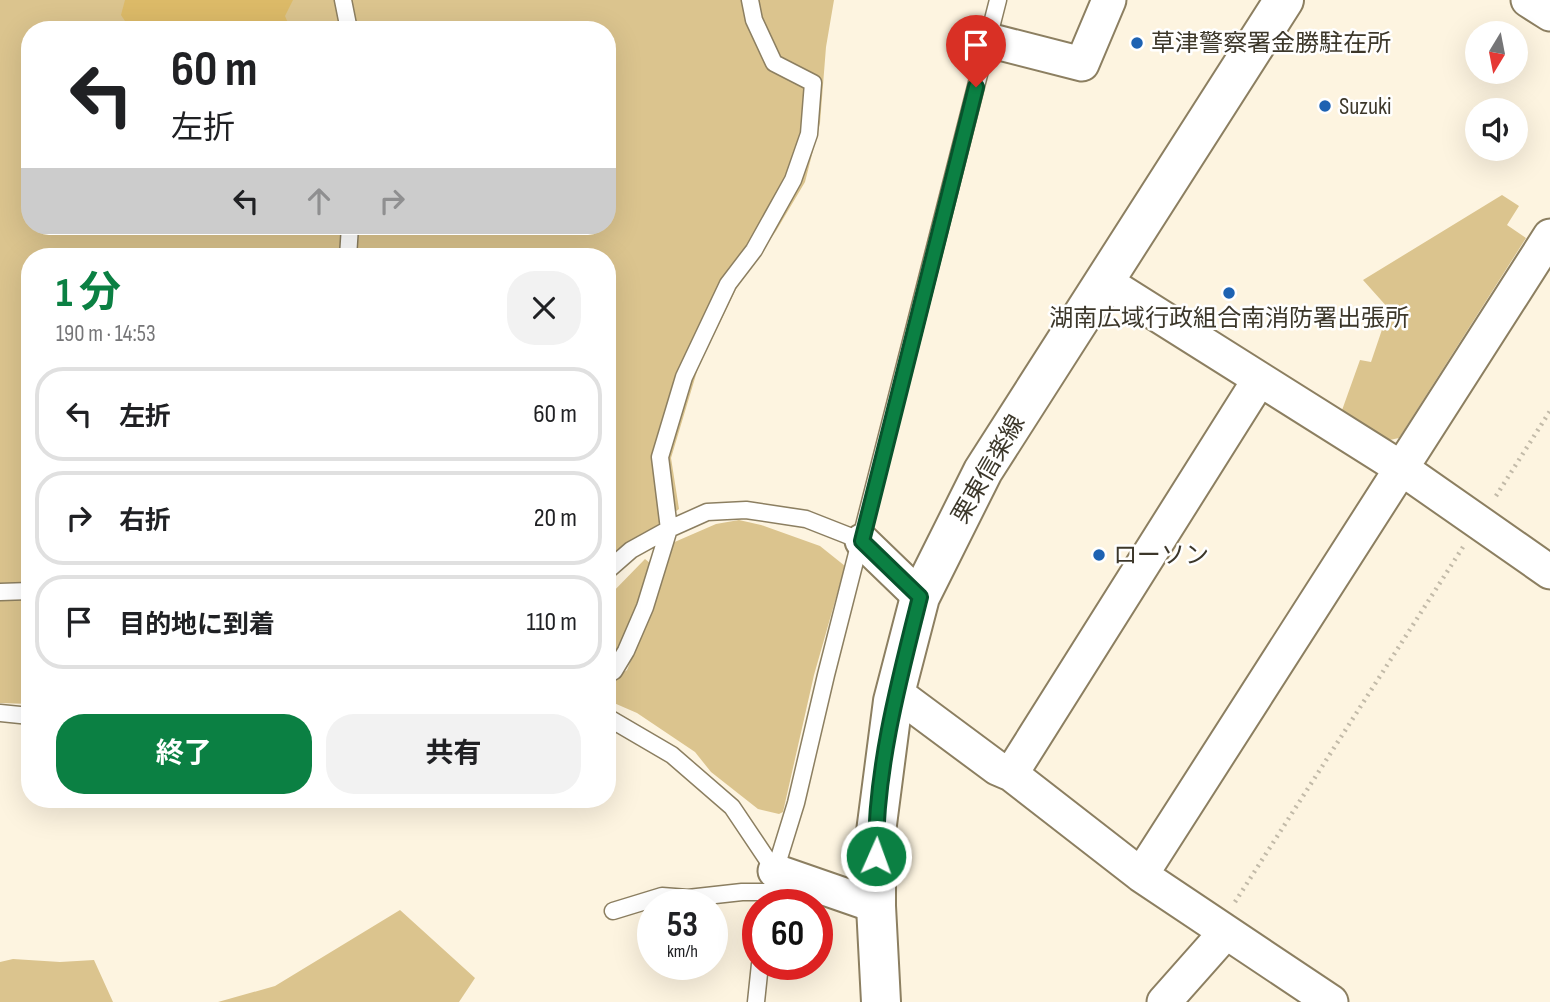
<!DOCTYPE html>
<html lang="ja">
<head>
<meta charset="utf-8">
<style>
  body { margin:0; font-family:"Sofia Sans Condensed","Noto Sans JP",sans-serif; background:#f2f2f2; color:#202124; height:100vh; display:flex; flex-direction:column; font-size:26px; white-space:nowrap }
  * { box-sizing:border-box; margin:0 }
  p { font-size:23px; color:#757577 }
  .icon { flex:none; width:38px; height:38px; fill:none; stroke:currentColor; stroke-width:2; stroke-linecap:round; stroke-linejoin:round }
  .map { position:relative; flex:1; overflow:hidden }
  .drawer { position:absolute; left:21px; top:248px; width:595px; height:560px; display:flex; flex-direction:column; background:#fff; border-radius:28px; box-shadow:0 7px 28px #0002 }
  .drawer>* { flex:none }
  .guide { position:absolute; left:21px; top:21px; width:595px; height:214px; border-radius:28px; box-shadow:0 7px 28px #0002; background:#fff; color:#202124; overflow:hidden }
  .needle { width:46px; rotate:190deg }
  .controls { position:absolute; left:1465px; top:21px; display:grid; gap:14px }
  .controls a { display:grid; place-items:center; width:63px; height:63px; border-radius:50%; background:#fff; box-shadow:0 7px 28px #0002; font-size:35px }
  .speed { position:absolute; left:637px; top:889px; display:flex; gap:14px; font-size:35px; font-weight:700; text-align:center }
  .speed>* { display:grid; place-content:center; width:91px; height:91px; border-radius:50%; background:#fff; box-shadow:0 7px 28px #0002; line-height:1 }
  .speed small { font-size:18px; font-weight:400 }
  .speed .limit { border:10px solid #d22; background:#fff; color:#111 }
  .pin { position:absolute; display:grid; place-items:center; width:60px; height:60px; color:#fff; margin:-72px -30px; border-radius:50% 50% 50% 0; rotate:-45deg; box-shadow:0 0 7px #0007 }
  .pin .icon { rotate:45deg }
  .me { position:absolute; width:77px; margin:-38px; rotate:2deg; stroke-linejoin:round; filter:drop-shadow(0 0 5px #0008) }
  .turn { display:flex; align-items:center; gap:24px; height:147px; padding:0 35px; font-size:32px }
  .turn .icon { width:91px; height:91px; stroke-width:2.5 }
  .turn b { display:block; font-size:49px; line-height:60px }
  .lanes { display:flex; align-items:center; height:66px; padding:0 35px; background:#0003; justify-content:center; gap:35px; direction:ltr }
  .lanes .off { opacity:.35 }
  .round { display:grid; place-items:center; flex:none; width:74px; height:74px; border-radius:28px; background:#f2f2f2 }
  .overview { display:flex; align-items:center; justify-content:space-between; height:119px; padding:0 35px }
  h1 { font-size:42px; font-weight:700; line-height:52px; color:#0b8043 }
  .button { display:flex; gap:14px; margin-top:auto; padding:14px 35px }
  .button a { flex:1; height:80px; border-radius:28px; background:#0b8043; color:#fff; font-size:28px; font-weight:700; line-height:80px; text-align:center }
  .button a+a { background:#f2f2f2; color:#202124 }
  ul { padding:0; list-style:none }
  li { display:flex; align-items:center; gap:21px; height:94px; margin:0 14px 10px; padding:0 21px; border:4px solid #e0e0e0; border-radius:28px }
  li div { flex:1 }
  li b { display:block; font-size:26px }
  li em { font-style:normal }
  .map>svg:first-child { display:block }
  .green { fill:#dbc48e; fill-rule:evenodd }
  .water { fill:#dcba68 }
  .lines { fill:none; stroke-linecap:round; stroke-linejoin:round }
  .lane-casing { stroke:#8c7f61; stroke-width:19 }
  .street-casing { stroke:#8c7f61; stroke-width:37 }
  .primary-casing { stroke:#8c7f61; stroke-width:42 }
  .path { stroke:#c2baa8; stroke-width:4.5; stroke-dasharray:2 5; stroke-linecap:butt }
  .lane { stroke:#fff; stroke-width:16 }
  .street { stroke:#fff; stroke-width:33 }
  .primary { stroke:#fff; stroke-width:38 }
  .route-casing { stroke:#07532c; stroke-width:18 }
  .route { stroke:#0b8043; stroke-width:12 }
  .poi-dot { fill:#1d62b2; stroke:#fff; stroke-width:2.5 }
  .labels { text-anchor:middle; stroke-width:5; stroke-linejoin:round; paint-order:stroke }
  .poi-label { font-size:24px; fill:#3c372a; stroke:#fff; text-anchor:start }
  .street-label { font-size:24px; fill:#3c372a; stroke:#fff }
</style>
</head>
<body>
<div class="map">
<svg width="1550" height="1002" viewBox="0 0 1550 1002">
  <rect width="100%" height="100%" fill="#fdf4e0"/>
  <path class="green" d="M0,0H834L826,47L820,123L805,182L776,231L738,285L698,368L671,458L679,509L607,563V257H30V704L0,703ZM30,30H607V226H30Z
    M1502,195L1519,206L1507,225L1526,238L1399,438L1385,441L1341,413L1360,360L1371,362L1389,309L1363,280Z
    M739,520L761,525L820,546L845,566L814,675L783,812L779,814L758,809L711,772L695,752L637,713L607,700V684L627,670L640,638L670,544L716,524Z
    M645,559L650,563C640,597 627,630 611,663L607,665V598Z
    M400,910L475,978L459,1002H218L275,986Z
    M13,959L60,962L94,960L113,1002H0V962Z"/>
  <path class="water" d="M125,0H293L285,16L291,30H131L121,15Z"/>
  <g class="lines">
    <defs>
      <path id="lane" d="M343,0L349,30
        M348,257L350,226
        M607,571L631,550L669,529L707,512L746,510L806,519L862,541
        M0,592L30,591
        M607,675L614,671L626,651L645,607L669,529L660,457L684,377L728,284L754,250L793,180L809,134L813,83L774,63L754,20L750,0
        M0,713L30,716
        M607,717L672,755L732,807L775,871
        M769,905L775,871L796,803L826,675L998,0
        M613,911L662,896L688,898L742,892H771
        M756,1002L760,964"/>
      <path id="street" d="M1528,0L1550,14
        M988,40L1082,64L1109,0
        M1104,281L1401,468L1550,572
        M862,541L920,597
        M896,693L997,768L1011,774
        M775,871L876,906
        M1141,875L1011,774L1259,380
        M1164,1002L1226,932
        M1331,1002L1141,875L1550,236"/>
      <path id="primary" d="M881,1002L876,906V832L893,701L920,597L983,471L1284,0"/>
    </defs>
    <use href="#lane" class="lane-casing"/>
    <use href="#street" class="street-casing"/>
    <use href="#primary" class="primary-casing"/>
    <path class="path" d="M1496,496L1550,411
      M1235,902L1463,547"/>
    <use href="#lane" class="lane"/>
    <use href="#street" class="street"/>
    <use href="#primary" class="primary"/>
  </g>
  <g class="lines">
    <defs>
      <path id="route" d="M876,856C875,771 899,680 920,597L862,541L976,87"/>
    </defs>
    <use href="#route" class="route-casing"/>
    <use href="#route" class="route"/>
  </g>
  <g class="poi-dot">
    <circle cx="1137" cy="43" r="7"/>
    <circle cx="1325" cy="106" r="7"/>
    <circle cx="1229" cy="293" r="7"/>
    <circle cx="1099" cy="555" r="7"/>
  </g>
  <g class="labels">
    <g class="poi-label">
      <text x="1151" y="51">草津警察署金勝駐在所</text>
      <text x="1339" y="114">Suzuki</text>
      <text x="1229" y="326" text-anchor="middle">湖南広域行政組合南消防署出張所</text>
      <text x="1113" y="563">ローソン</text>
    </g>
    <g class="street-label">
      <text transform="translate(988 469) rotate(-60)" y="8">栗東信楽線</text>
    </g>
  </g>
</svg>
<div class="controls">
<a><svg class="needle" viewBox="-14 -14 28 28"><path d="M0-13l5 13h-10z" fill="#e53935"/><path d="M0 13l5-13h-10z" fill="#757577"/></svg></a>
<a><svg class="icon" aria-label="sound" viewBox="0 0 24 24"><path d="M4 9h4l5-4v14l-5-4H4zM17 9q2 3 0 6"/></svg></a>
</div>
<div class="speed"><div>53<small>km/h</small></div><div class="limit">60</div></div>
<div class="pin" style="left:976px;top:87px;background:#d93025"><svg class="icon" aria-label="arrive" viewBox="0 0 24 24"><path d="M6 21V4h12l-3 4 3 4H6"/></svg></div>
<svg class="me" style="left:876px;top:856px" viewBox="-20 -20 40 40"><circle r="17" fill="#0b8043" stroke="#fff" stroke-width="3"/><path d="M0-11L8 9 0 5-8 9z" fill="#fff"/></svg>
<div class="guide">
<div class="turn"><svg class="icon" aria-label="left" viewBox="0 0 24 24"><path d="M17 20v-9H6M10 6l-5 5 5 5"/></svg><div><b>60 m</b>左折</div></div>
<div class="lanes"><svg class="icon" aria-label="left" viewBox="0 0 24 24"><path d="M17 20v-9H6M10 6l-5 5 5 5"/></svg><svg class="icon off" aria-label="ahead" viewBox="0 0 24 24"><path d="M12 20V5M6 11l6-6 6 6"/></svg><svg class="icon off" aria-label="right" viewBox="0 0 24 24"><path d="M7 20v-9h11M14 6l5 5-5 5"/></svg></div>
</div>
<section class="drawer">
<div class="overview"><div><h1>1 分</h1><p>190 m · 14:53</p></div><a class="round"><svg class="icon" aria-label="close" viewBox="0 0 24 24"><path d="M6 6l12 12M18 6L6 18"/></svg></a></div>
<ul>
<li><svg class="icon" aria-label="left" viewBox="0 0 24 24"><path d="M17 20v-9H6M10 6l-5 5 5 5"/></svg><div><b>左折</b></div><em>60 m</em></li>
<li><svg class="icon" aria-label="right" viewBox="0 0 24 24"><path d="M7 20v-9h11M14 6l5 5-5 5"/></svg><div><b>右折</b></div><em>20 m</em></li>
<li><svg class="icon" aria-label="arrive" viewBox="0 0 24 24"><path d="M6 21V4h12l-3 4 3 4H6"/></svg><div><b>目的地に到着</b></div><em>110 m</em></li>
</ul>
<div class="button"><a>終了</a><a>共有</a></div>
</section>
</div>
</body>
</html>
